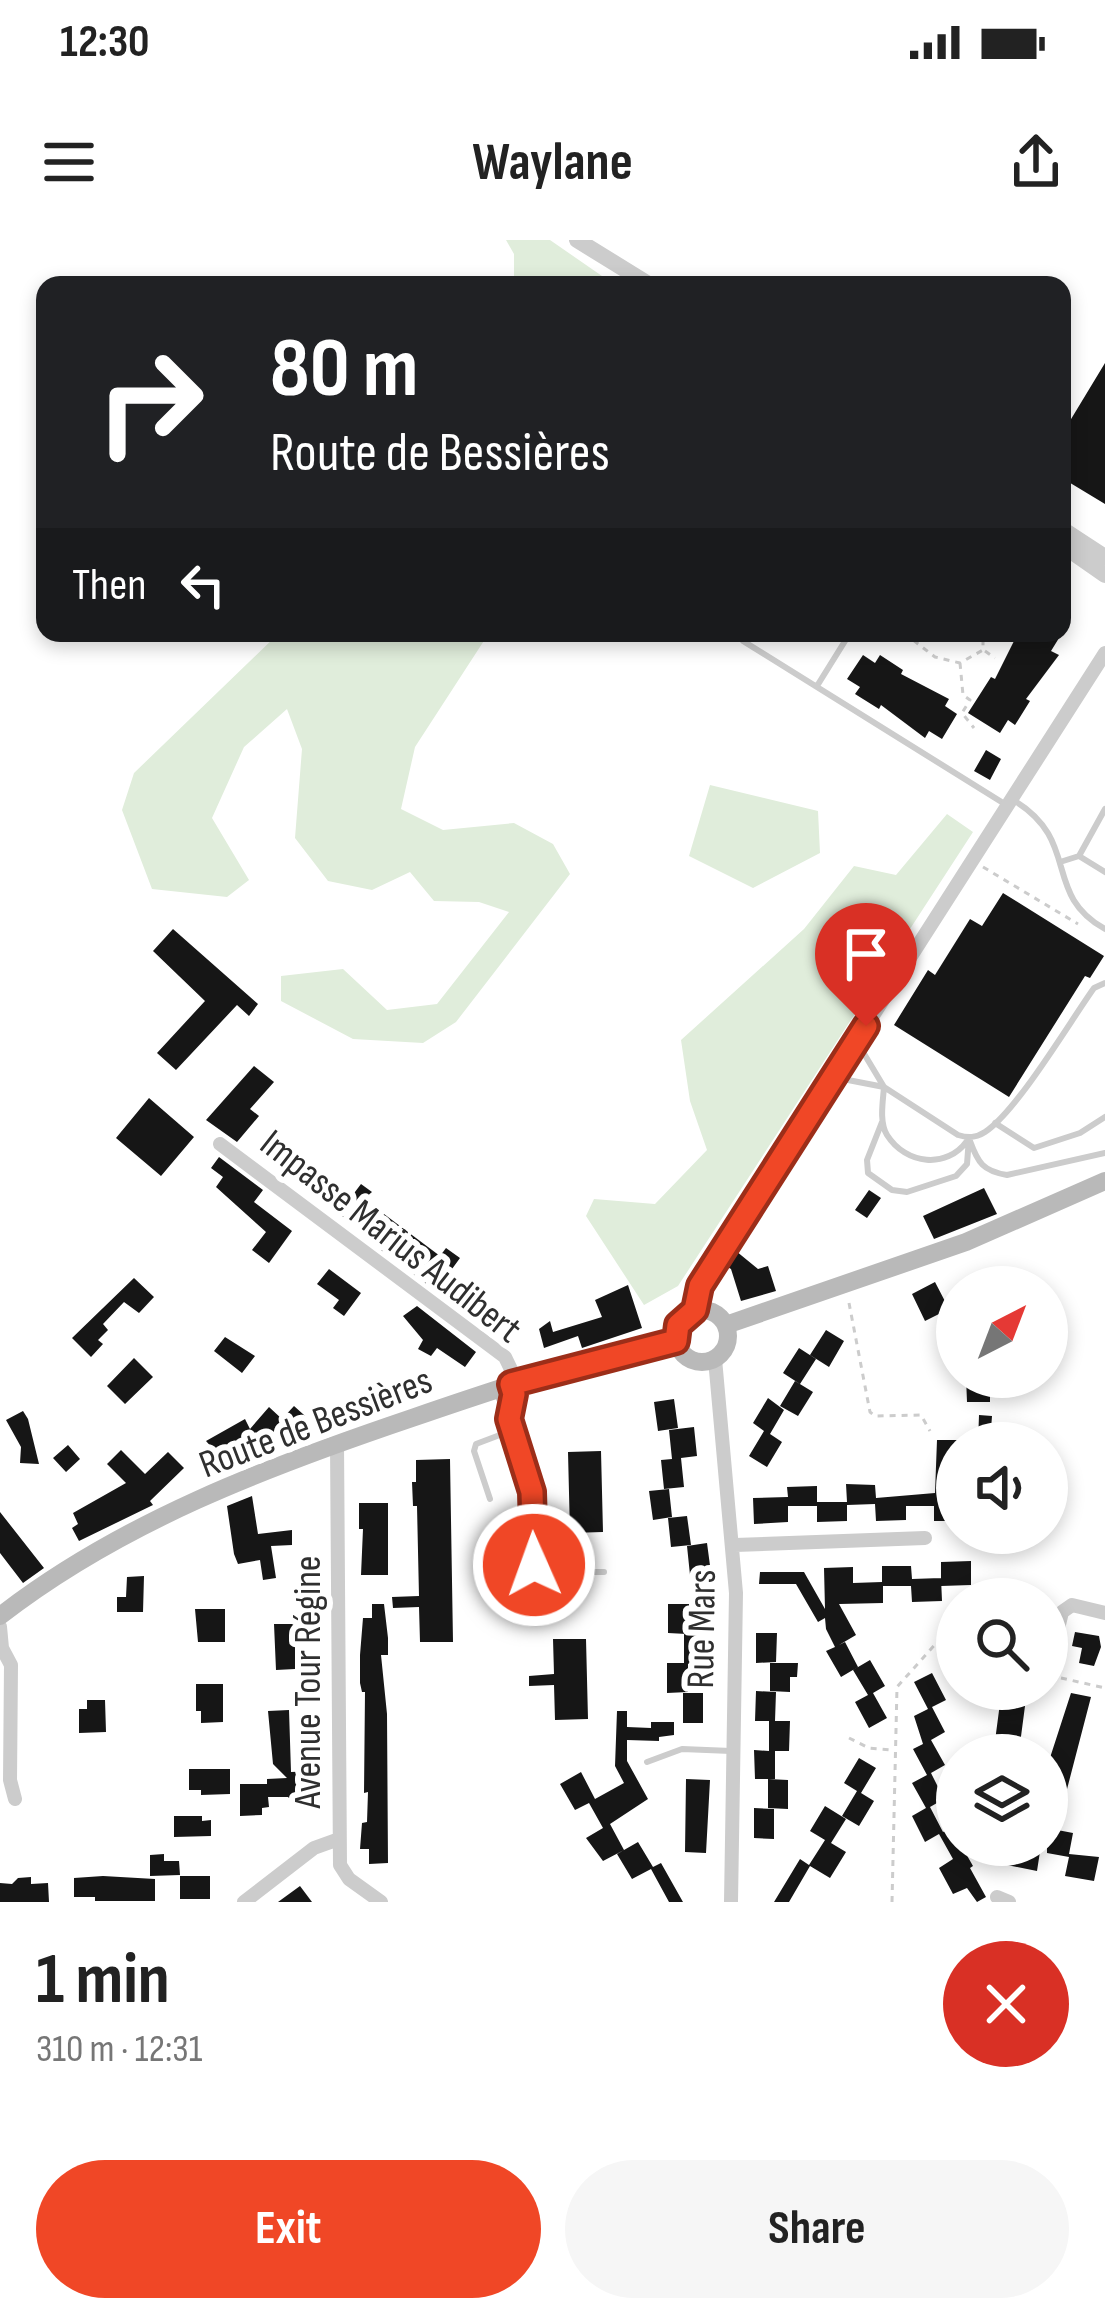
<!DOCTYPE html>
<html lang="en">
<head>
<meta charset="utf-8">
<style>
  body { margin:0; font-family:"Sofia Sans Condensed",sans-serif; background:#f6f6f6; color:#222; height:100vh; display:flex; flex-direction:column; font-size:45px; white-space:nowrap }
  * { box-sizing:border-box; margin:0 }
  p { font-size:39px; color:#767676 }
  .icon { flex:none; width:66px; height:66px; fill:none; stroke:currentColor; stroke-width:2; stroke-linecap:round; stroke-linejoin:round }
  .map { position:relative; height:1662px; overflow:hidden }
  .sheet { display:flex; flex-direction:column; background:#fff; flex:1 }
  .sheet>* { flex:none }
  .top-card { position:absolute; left:36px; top:36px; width:1035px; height:366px; border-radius:24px; box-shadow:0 6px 18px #0003; background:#202124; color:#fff; overflow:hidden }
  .needle { width:78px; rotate:42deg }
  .controls { position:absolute; left:936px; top:1026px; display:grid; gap:24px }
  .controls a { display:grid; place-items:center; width:132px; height:132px; border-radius:50%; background:#fff; box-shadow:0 6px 18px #0003; font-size:60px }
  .pin { position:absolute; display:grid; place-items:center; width:102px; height:102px; color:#fff; margin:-123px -51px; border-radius:50% 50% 50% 0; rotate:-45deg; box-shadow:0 0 12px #0007 }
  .pin .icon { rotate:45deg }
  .me { position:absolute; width:132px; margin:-66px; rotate:358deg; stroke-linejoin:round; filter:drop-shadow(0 0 9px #0008) }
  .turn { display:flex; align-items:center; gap:42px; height:252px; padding:0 36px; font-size:54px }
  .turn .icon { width:156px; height:156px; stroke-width:2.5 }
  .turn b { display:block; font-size:84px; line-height:102px }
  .then { display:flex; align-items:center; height:114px; padding:0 36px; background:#0003; gap:24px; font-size:45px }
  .round { display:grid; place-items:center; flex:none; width:126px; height:126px; border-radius:63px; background:#f6f6f6 }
  .head { display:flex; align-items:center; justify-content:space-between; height:204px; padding:0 36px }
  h1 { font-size:72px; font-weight:700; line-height:90px }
  .primary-button { display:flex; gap:24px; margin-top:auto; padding:24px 36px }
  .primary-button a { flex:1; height:138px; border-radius:72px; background:#f04726; color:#fff; font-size:48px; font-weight:700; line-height:138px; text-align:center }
  .primary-button a+a { background:#f6f6f6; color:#222 }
  .status { display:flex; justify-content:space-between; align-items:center; height:84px; padding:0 60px; background:#fff; direction:ltr }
  .status svg { height:33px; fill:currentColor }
  header { display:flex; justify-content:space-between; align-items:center; height:156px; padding:0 36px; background:#fff; font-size:54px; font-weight:700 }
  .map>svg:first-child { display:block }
  .green { fill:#e0eddb }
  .building { fill:#161616 }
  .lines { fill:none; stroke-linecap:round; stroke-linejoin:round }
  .path { stroke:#ccc; stroke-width:3; stroke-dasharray:6 6; stroke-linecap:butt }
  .service { stroke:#ccc; stroke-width:6 }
  .minor { stroke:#ccc; stroke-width:14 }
  .tertiary { stroke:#ccc; stroke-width:16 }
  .secondary { stroke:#b9b9b9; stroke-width:18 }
  .route-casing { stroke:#9c2e19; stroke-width:30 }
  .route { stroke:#f04726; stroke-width:21 }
  .labels { text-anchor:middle; stroke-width:12; stroke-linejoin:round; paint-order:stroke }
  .street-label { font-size:39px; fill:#2f2f2f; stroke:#fff }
</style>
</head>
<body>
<div class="status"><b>12:30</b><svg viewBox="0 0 49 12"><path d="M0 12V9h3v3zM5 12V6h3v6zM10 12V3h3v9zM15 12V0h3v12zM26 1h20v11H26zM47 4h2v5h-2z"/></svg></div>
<header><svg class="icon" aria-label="menu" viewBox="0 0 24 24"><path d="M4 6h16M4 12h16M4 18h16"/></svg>Waylane<svg class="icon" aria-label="share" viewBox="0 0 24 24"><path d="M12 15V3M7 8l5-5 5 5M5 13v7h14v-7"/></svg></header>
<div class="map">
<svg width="1105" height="1662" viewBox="0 0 1105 1662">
  <rect width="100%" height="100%" fill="#fff"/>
  <path class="green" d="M506,0H550L615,45H514V14Z
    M279,393H489L415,507L401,569L443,590L514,583L553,604L570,634L456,782L423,803L353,799L281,761V736L343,729L387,770L437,764L509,672L479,662L434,661L410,632L372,650L328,641L295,598L302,509L287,469L244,507L212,578L249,640L227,657L152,649L122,570L134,533Z
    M710,545L818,571L820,613L753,648L689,616Z
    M947,574L973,592L678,1046L644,1065L586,976L594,959L655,964L707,910L690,861L681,800L804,689L854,626L896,635Z"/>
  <path class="building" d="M1105,123V264L1062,238V194Z
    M1018,393H1051L1059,398L1051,411L1059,415L1026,459L1030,461L1015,485L1008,480L1000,493L968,473L991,437L995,439Z
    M863,415L875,423L880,415L903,430L901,434L949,459L945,466L957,474L942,499L929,491L925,498L881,465L879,469L855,454L860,447L847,439Z
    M986,510L1001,519L990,540L974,531Z
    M1003,653L1104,716L1090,738L1085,736L1009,857L894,785L928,730L935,735L970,679L982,686Z
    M173,689L258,764L249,776L237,765L176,830L157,813L205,761L153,711Z
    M254,826L274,842L250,869L259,876L237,902L206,880Z
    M149,858L194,897L161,936L116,898Z
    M219,917L263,950L254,962L292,991L269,1023L252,1010L266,992L216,947L223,937L211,928Z
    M361,944L372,952L343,977L339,973Z
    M984,948L997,974L934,999L923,976Z
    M869,950L881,958L867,978L855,970Z
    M384,974L440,1016L446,1008L460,1018L436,1051L365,998Z
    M736,1011L758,1029L768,1026L776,1051L741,1061L731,1029L726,1026Z
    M329,1029L361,1053L344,1076L333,1068L339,1060L317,1044Z
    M134,1038L154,1057L139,1073L124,1062L103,1084L108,1090L98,1100L103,1104L91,1117L72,1098Z
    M935,1042L949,1069L925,1081L912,1054Z
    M628,1045L642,1088L582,1108L578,1096L544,1108L539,1089L550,1081L553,1092L602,1077L595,1060Z
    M417,1066L476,1112L465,1127L437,1108L431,1116L418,1109L423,1100L403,1076Z
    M826,1090L844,1101L829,1127L810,1115Z
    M225,1097L255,1116L242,1133L214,1111Z
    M799,1108L816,1119L800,1144L783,1133Z
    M134,1118L153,1137L125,1164L107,1146Z
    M966,1137L990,1140V1162H967Z
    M795,1141L813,1152L798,1176L780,1166Z
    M768,1158L784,1170L770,1194L782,1202L767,1227L749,1216L764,1191L753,1183Z
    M674,1159L678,1188L658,1191L654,1162Z
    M294,1166L313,1183L301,1196L308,1201L292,1206L284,1188L280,1194L276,1191L250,1217L252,1222L235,1229L223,1205L214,1210L206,1201L245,1179L250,1189L269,1167L282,1179Z
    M23,1171L28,1179L39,1224L20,1223L21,1207L6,1180Z
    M979,1175L992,1176L990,1203H978Z
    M694,1187L697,1216L681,1218L684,1247L664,1249L661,1220L672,1219L669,1190Z
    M937,1200H957V1281H934V1266H906V1260V1280L876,1281L875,1264L847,1265V1281L817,1282V1266H788V1282L754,1284L753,1258L788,1257L787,1247L817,1246V1262H847L846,1244L875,1245L876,1258L935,1253Z
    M68,1205L80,1219L66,1232L53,1218Z
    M121,1210L145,1234L168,1212L184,1228L150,1261L153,1265L79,1301L72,1288L78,1284L73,1273L126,1243L107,1224Z
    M601,1211L603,1292L570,1293L568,1212Z
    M450,1219L453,1402H420L419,1367L393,1368L392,1357L419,1356L417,1266H413L412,1242H416V1220Z
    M669,1249L672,1277L653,1280L649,1251Z
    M252,1256L258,1294L292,1290V1305L271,1306L276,1338L263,1340L260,1320L238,1324L234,1314L227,1266Z
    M359,1263H388V1335H361L363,1289H359Z
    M0,1272L44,1328L23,1343L0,1313Z
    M687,1276L691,1305L671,1307L668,1278Z
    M707,1303L711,1333L690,1335L687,1306Z
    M971,1321V1345L941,1346V1322Z
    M882,1326H911L912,1339L941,1338L942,1361L912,1362L911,1346H883V1363L839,1364L856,1395L839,1405L845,1402L858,1427L841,1437L826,1411L835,1407L826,1389L825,1378L818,1382L796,1344H759L760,1332H804L825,1369L824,1328L853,1327V1343L882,1342Z
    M144,1336L143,1372H117V1357H126L127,1337Z
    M372,1364H384L388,1398V1415H381L387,1474L388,1623L369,1624V1609H360L362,1583L367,1582L368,1552L364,1553L365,1452H362L360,1443V1415L363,1378H372Z
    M668,1364H689L688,1394H704L703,1424H688V1452L667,1453V1423H684V1394H687L668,1393Z
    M195,1369H225V1402H198Z
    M274,1384H295V1429L276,1430Z
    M1075,1392L1099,1396L1101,1407L1094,1426L1079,1423L1082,1408L1072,1406Z
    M756,1393H777L776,1422L756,1423Z
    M553,1399H586L588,1479L555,1480L554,1445L529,1446V1436L554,1434Z
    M870,1420L885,1446L873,1453L887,1478L869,1488L855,1462L868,1455L853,1430Z
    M770,1423H798L797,1437H790V1452L770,1451Z
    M932,1433L946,1460L932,1467L945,1492L931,1500L945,1525L931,1533L944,1559L930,1567L943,1592L957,1585V1605H961L973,1626L970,1628L986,1657L977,1662L967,1648L953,1654L939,1628L953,1619L939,1594L925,1602L912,1576L926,1568L912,1543L927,1535L913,1509L923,1504L914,1476L928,1469L914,1442Z
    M196,1444H223V1482L201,1483V1471H196Z
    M756,1451L776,1452L775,1481H790L789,1511H770H775V1539H755L754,1510L769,1511V1481H755Z
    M683,1453H703V1483H683Z
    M1071,1453L1091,1457L1066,1553L1058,1552L1052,1576L1047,1575V1527Z
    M87,1460H105L106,1492L79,1493V1469H87Z
    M1000,1463L1025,1466L1020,1504L995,1501Z
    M289,1470L291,1532L317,1531V1562H305L299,1568L288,1557H268L269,1567L262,1568V1575L240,1576V1544H267V1539L287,1538L273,1524L268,1471Z
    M617,1471H627V1487L651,1488V1482H674V1495L659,1497V1501L627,1500V1521L648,1559L610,1584L624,1610L603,1621L586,1598L603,1588L589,1563L575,1570L560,1544L581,1532L595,1559L624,1543L615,1526Z
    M859,1518L876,1528L861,1553L874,1561L859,1586L842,1576L857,1551L844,1543Z
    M189,1529H230V1554L201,1555V1550H189Z
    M686,1539L710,1540L706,1613L685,1612Z
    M768,1539L788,1540V1569L768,1568Z
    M825,1566L846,1579L831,1603L846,1612L830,1638L810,1626L789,1662H774L800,1619L809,1625L825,1600L810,1591Z
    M754,1568L774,1569V1599L754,1598Z
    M174,1576H202V1581L211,1580V1596L174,1597Z
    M1047,1588L1073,1593L1069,1614L1099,1617L1094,1641L1065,1636L1069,1617L1047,1613Z
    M638,1602L653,1627L661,1623L683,1662H669L651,1629L632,1639L617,1614Z
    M1011,1605H1041L1037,1631L1007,1625Z
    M164,1614V1621H179L180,1635L150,1636V1615Z
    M103,1636L155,1639V1661H95V1657H74V1638Z
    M180,1636H210V1659H180Z
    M31,1637V1644L48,1643L49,1662H0V1643L12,1644L18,1638Z
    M300,1646L312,1662H278Z"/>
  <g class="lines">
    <path class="path" d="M904,393L935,417L960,423L983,410V393
      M985,411L995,418
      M960,423L963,455L970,460L962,473L974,488
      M983,627L1078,684
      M849,1063L870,1172L875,1176L921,1175L930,1191
      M1061,1438L1105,1448
      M1003,1449L1037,1456L1043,1449
      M849,1498L869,1508L893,1510
      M892,1662L897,1447L939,1400L957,1397"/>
    <path class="service" d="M741,393L743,401L1008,566
      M817,446L850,393
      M1015,561C1081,602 1042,654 1105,689
      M1079,616L1105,632
      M1060,622L1079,616L1105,569
      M839,834L848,840L884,847L857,802
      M884,847L958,895C968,898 976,898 985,892C1017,871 1069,783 1094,748L1105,743
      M884,847C883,861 879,882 887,895C906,925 947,929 967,901
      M882,882L867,920L868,933L892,950L907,952L956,936L967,924L969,898
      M995,883L1034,908L1080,893L1105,877
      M970,901C978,923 983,931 1007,935L1105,913
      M496,1153L509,1179L513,1151
      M509,1179L530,1238L534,1325L538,1332H604
      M490,1259L474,1211L476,1204L513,1190
      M647,1522L682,1509L731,1511"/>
    <path class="minor" d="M220,904L505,1117L517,1142
      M696,1071L700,1046L1105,413
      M715,1119L736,1353L731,1662
      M337,1203L340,1625L349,1639L381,1662
      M735,1305L925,1298
      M0,1387L2,1408L11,1425L10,1540L15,1559
      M1047,1434L1062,1372L1072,1365L1105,1373
      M997,1657L1009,1662
      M244,1662L314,1608L339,1599"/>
    <path class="tertiary" d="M577,0L650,45
      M1062,289L1105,317
      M1062,305L1105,335"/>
    <path class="secondary" d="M676 1096a26 26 0 1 1 52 0a26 26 0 1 1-52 0Z
      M726,1085L966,1002L1105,941
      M0,1376C121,1282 267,1227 412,1178C499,1148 586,1119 676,1101"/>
  </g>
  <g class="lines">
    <defs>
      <path id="route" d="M534,1325L532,1252L509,1179L514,1154L511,1144L676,1101L678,1085L695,1070L700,1046L866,786"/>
    </defs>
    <use href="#route" class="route-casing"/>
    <use href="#route" class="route"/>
  </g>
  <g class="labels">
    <g class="street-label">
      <text transform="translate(392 995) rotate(38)" y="14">Impasse Marius Audibert</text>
      <text transform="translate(315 1181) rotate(-21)" y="14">Route de Bessières</text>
      <text transform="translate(700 1389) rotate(-89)" y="14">Rue Mars</text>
      <text transform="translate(306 1442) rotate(-90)" y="14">Avenue Tour Régine</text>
    </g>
  </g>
</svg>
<div class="controls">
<a><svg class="needle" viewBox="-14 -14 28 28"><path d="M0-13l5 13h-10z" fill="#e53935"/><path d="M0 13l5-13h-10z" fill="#767676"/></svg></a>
<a><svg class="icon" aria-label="sound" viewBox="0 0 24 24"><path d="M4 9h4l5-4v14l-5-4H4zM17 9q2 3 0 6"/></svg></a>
<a><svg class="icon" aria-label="search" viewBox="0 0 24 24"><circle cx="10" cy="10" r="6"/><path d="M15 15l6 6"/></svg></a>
<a><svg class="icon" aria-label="layers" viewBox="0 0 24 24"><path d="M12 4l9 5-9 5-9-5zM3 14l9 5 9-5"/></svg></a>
</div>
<div class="pin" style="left:866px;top:786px;background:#d93025"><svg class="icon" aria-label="arrive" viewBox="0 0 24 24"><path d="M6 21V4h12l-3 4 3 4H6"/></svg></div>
<svg class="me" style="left:534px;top:1325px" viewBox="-20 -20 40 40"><circle r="17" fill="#f04726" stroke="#fff" stroke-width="3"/><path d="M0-11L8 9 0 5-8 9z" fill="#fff"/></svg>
<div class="top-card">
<div class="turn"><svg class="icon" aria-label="right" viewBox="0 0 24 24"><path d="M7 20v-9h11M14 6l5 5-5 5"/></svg><div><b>80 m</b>Route de Bessières</div></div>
<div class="then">Then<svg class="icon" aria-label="left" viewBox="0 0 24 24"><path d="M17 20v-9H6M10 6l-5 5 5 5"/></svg></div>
</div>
</div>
<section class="sheet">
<div class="head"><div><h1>1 min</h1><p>310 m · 12:31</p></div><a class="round" style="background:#d93025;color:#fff"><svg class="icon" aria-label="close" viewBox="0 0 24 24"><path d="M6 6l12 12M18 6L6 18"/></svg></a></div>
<div class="primary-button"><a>Exit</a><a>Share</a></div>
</section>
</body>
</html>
